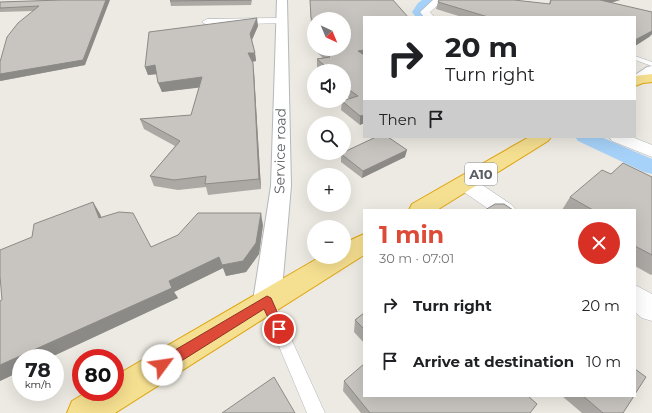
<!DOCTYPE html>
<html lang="en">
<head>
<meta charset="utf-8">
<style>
  body { margin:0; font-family:Montserrat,sans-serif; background:#f6f6f6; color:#202124; height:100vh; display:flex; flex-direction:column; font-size:15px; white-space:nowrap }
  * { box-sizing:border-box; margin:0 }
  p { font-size:13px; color:#757577 }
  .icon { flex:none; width:22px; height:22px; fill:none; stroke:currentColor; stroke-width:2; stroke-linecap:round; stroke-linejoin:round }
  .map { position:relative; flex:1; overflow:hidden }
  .sheet { position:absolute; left:363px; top:209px; width:273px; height:188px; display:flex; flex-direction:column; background:#fff; border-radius:0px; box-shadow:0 4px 16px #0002 }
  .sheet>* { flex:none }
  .banner { position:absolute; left:363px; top:16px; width:273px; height:122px; border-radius:0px; box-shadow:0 4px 16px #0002; background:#fff; color:#202124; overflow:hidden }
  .needle { width:26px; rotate:136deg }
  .tools { position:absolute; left:307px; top:12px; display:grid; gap:8px }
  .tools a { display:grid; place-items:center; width:44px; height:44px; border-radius:50%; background:#fff; box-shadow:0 4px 16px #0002; font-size:20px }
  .speed { position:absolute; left:12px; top:349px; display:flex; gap:8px; font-size:20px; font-weight:700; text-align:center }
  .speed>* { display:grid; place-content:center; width:52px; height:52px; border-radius:50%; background:#fff; box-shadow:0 4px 16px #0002; line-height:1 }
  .speed small { font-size:10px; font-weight:400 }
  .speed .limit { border:6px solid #d22; background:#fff; color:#111 }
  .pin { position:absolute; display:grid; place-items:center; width:34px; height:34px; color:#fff; margin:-17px; border:2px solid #fff; border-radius:50%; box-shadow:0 1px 4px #0007 }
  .me { position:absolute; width:44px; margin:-22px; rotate:59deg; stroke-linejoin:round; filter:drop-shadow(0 0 3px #0008) }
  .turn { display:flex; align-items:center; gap:14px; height:84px; padding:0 16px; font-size:18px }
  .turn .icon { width:52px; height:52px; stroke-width:2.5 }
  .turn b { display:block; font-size:28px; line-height:34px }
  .then { display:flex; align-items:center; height:38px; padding:0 16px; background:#0003; gap:8px; font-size:15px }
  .round { display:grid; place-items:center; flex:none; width:42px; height:42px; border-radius:21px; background:#f6f6f6 }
  .head { display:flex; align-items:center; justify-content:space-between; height:68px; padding:0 16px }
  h1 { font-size:24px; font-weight:700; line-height:30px; color:#dd4a38 }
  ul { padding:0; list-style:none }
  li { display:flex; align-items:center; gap:12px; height:56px; padding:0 16px }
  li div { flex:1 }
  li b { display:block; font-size:15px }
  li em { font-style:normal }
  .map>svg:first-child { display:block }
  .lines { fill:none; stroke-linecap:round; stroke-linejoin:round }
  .canal { fill:#a6d2f9; fill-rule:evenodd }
  .lane-casing { stroke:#b3b5b9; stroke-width:1 }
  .street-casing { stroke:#b3b5b9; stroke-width:1 }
  .secondary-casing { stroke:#b4b7bc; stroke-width:2 }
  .highway-casing { stroke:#dfa510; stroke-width:2 }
  .lane { fill:#fff; fill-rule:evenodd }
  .street { fill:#fff; fill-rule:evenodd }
  .secondary { fill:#fff; fill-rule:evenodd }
  .highway { fill:#f5df90; fill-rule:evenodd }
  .wall { fill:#aca9a5 }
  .shaded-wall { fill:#8c8a86 }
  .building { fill:#c8c5c0; stroke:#8c8a86 }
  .route { fill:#dd4a38; stroke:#903024 }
  .labels { text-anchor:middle; stroke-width:3.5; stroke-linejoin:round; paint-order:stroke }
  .shield { fill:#fff; stroke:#8c8e91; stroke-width:1 }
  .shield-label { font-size:13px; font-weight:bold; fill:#5b5e62 }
  .street-label { font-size:14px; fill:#5b5e62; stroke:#fff }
</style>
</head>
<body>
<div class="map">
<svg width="652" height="413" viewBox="0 0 652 413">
  <rect width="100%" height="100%" fill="#eceae2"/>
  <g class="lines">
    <path class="canal" d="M422,0H434L426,7L424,12L428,17H416L412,12L418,3Z
      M575,137H601L652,159V174L644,172L578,141Z"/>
    <defs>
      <path id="lane" d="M635,56L652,62V66L635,60Z
        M267,295L272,297L325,413H307L260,301L262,297Z"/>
      <path id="street" d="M433,0H444L430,12L434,17H424L420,12Z
        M282,18L286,19L287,21L286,23L207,25L202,22L207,19Z
        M609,137H632L652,145V157L612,141Z
        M465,177L472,178L512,205L516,210H490L458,188L455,183L458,178Z
        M635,285L652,294V321L642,318L635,312Z"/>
      <path id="secondary" d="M277,0H287L291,186L281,301L277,310L267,313L257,310L253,301L271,186Z
        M652,66V76L644,82H635V75L647,67Z"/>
      <path id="highway" d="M652,74V82L643,83L635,86V76Z
        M529,137H551L548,141L437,210H409L412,204Z
        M364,234V255L115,413H67L72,401L87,392H115V376L320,257H344V243Z"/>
    </defs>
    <use href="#lane" class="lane-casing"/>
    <use href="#street" class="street-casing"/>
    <use href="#secondary" class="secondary-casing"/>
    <use href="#highway" class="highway-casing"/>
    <use href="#lane" class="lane"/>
    <use href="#street" class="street"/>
    <use href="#secondary" class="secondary"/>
    <use href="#highway" class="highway"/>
  </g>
  <path class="wall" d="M61,0L85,65L0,81L33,11L0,12V2Z
    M252,0L251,5L171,6L170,1Z
    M310,0L364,17V123L360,125L341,110L342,101L350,99L344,94V71H322L317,67V59L323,58L314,49H344V19H314V28L311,25Z
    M439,0H514L549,4L550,0H620L611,3L652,12V34L649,37L635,46V17H462L436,9L438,2Z
    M258,26L252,40L255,53L256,61L252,62L254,72L261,189L208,195L206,187L178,190L154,186L150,176L175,146L144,129L140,119L191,115L199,87L162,92L157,74L148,75L145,67Z
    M313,41H314V49L313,48Z
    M341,154L405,157L362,178L341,162Z
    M611,174L652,177V274L651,275L635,266V210H562L570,197Z
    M93,202L100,214L101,217L151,247L263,225L259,254L246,272L226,276L223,268L174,292L178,298L49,358H21V371L0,381L2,300Z
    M364,313V343L354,332L355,320Z
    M344,381L530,413H361L343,391Z
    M562,396H634L623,413H582Z"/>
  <path class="shaded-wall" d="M106,0H110L85,65L0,81V74Z
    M599,0H620L596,7Z
    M257,18L258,26L251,42L250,34Z
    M652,29V34L649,37L635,46V40Z
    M364,50V58L358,51Z
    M248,53H255L256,61L250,62Z
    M253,63L254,72L261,189L259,179Z
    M155,65L158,74L148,75L145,67Z
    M202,77L204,87L162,92L158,83Z
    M364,115V123L360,125V116Z
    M407,150L405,157L362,178L363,171Z
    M93,202L100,214L106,229L99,218Z
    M261,213L263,225L259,254L246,272L226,276L222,265Z
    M219,257L223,268L174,292L178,298L49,358H21V371L0,381V365L169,281Z"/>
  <path class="building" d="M61,0H106L83,60L0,74V62L7,37L18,23L39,6L0,8V2Z
    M171,0H251L170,1Z
    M310,0H393L408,17H364V50L358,51L364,55V115L360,116L342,101L358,96L344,86V71H331L317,59L330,57L322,49H344V19H314V21L311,18Z
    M439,0H514L550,4L551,0H600L652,12V31L635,40V17H488L438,2Z
    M257,18L250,34L255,53H248L253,63L259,179L205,184L206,176L174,180L150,176L180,141L140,119L191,115L202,77L158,83L155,65L145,67L149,32Z
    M376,137H388L407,150L363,171L341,154L344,153V152Z
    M623,163L652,177V255L635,246V210H593L570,197L602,170L611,174Z
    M93,202L99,218L119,212L133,213L151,247L178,235L198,213H261L256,243L243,261L222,265L219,257L169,281L172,288L0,365V301L2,300L0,276V250L32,237L34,224Z
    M495,204H504L513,210H485Z
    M364,313V329L355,320Z
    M364,364V396H528L537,404L530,413H370L344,381Z
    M635,369L646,377L635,394Z
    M274,377L295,413H222Z
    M583,396H634L623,413H603Z"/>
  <path class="route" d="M267,296L271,298L283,325L285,329L283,333L279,335L275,333L264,309L167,370L162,372L158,370L156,365L158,360Z"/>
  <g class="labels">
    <rect class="shield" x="465" y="163" width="32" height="22" rx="3"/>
    <g class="shield-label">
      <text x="481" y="179">A10</text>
    </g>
    <g class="street-label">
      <text transform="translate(280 151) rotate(-89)" y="5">Service road</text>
    </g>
  </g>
</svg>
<div class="tools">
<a><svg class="needle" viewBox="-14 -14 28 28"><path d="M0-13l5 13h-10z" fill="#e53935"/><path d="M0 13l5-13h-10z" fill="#757577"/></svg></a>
<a><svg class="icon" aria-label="sound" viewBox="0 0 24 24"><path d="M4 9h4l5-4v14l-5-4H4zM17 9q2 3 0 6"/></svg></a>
<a><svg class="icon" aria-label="search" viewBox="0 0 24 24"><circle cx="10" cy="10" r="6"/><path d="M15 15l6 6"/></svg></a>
<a>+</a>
<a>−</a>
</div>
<div class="speed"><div>78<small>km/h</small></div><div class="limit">80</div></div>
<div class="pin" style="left:279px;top:329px;background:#d93025"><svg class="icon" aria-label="arrive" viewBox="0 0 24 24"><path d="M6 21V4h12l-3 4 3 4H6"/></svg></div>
<svg class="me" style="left:162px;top:365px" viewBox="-20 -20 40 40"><circle r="19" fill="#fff"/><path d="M0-13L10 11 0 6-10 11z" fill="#dd4a38"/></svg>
<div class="banner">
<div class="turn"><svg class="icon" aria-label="right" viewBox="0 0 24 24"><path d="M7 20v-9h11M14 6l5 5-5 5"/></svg><div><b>20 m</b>Turn right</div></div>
<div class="then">Then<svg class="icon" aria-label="arrive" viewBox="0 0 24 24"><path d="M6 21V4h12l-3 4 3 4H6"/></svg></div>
</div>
<section class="sheet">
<div class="head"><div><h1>1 min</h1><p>30 m · 07:01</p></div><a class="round" style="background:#d93025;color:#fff"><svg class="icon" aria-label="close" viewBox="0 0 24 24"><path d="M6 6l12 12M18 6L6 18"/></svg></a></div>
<ul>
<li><svg class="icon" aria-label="right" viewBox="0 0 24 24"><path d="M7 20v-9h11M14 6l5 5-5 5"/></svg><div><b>Turn right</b></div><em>20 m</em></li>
<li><svg class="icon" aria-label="arrive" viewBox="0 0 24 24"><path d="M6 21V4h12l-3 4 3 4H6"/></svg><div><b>Arrive at destination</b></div><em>10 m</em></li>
</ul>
</section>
</div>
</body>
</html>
